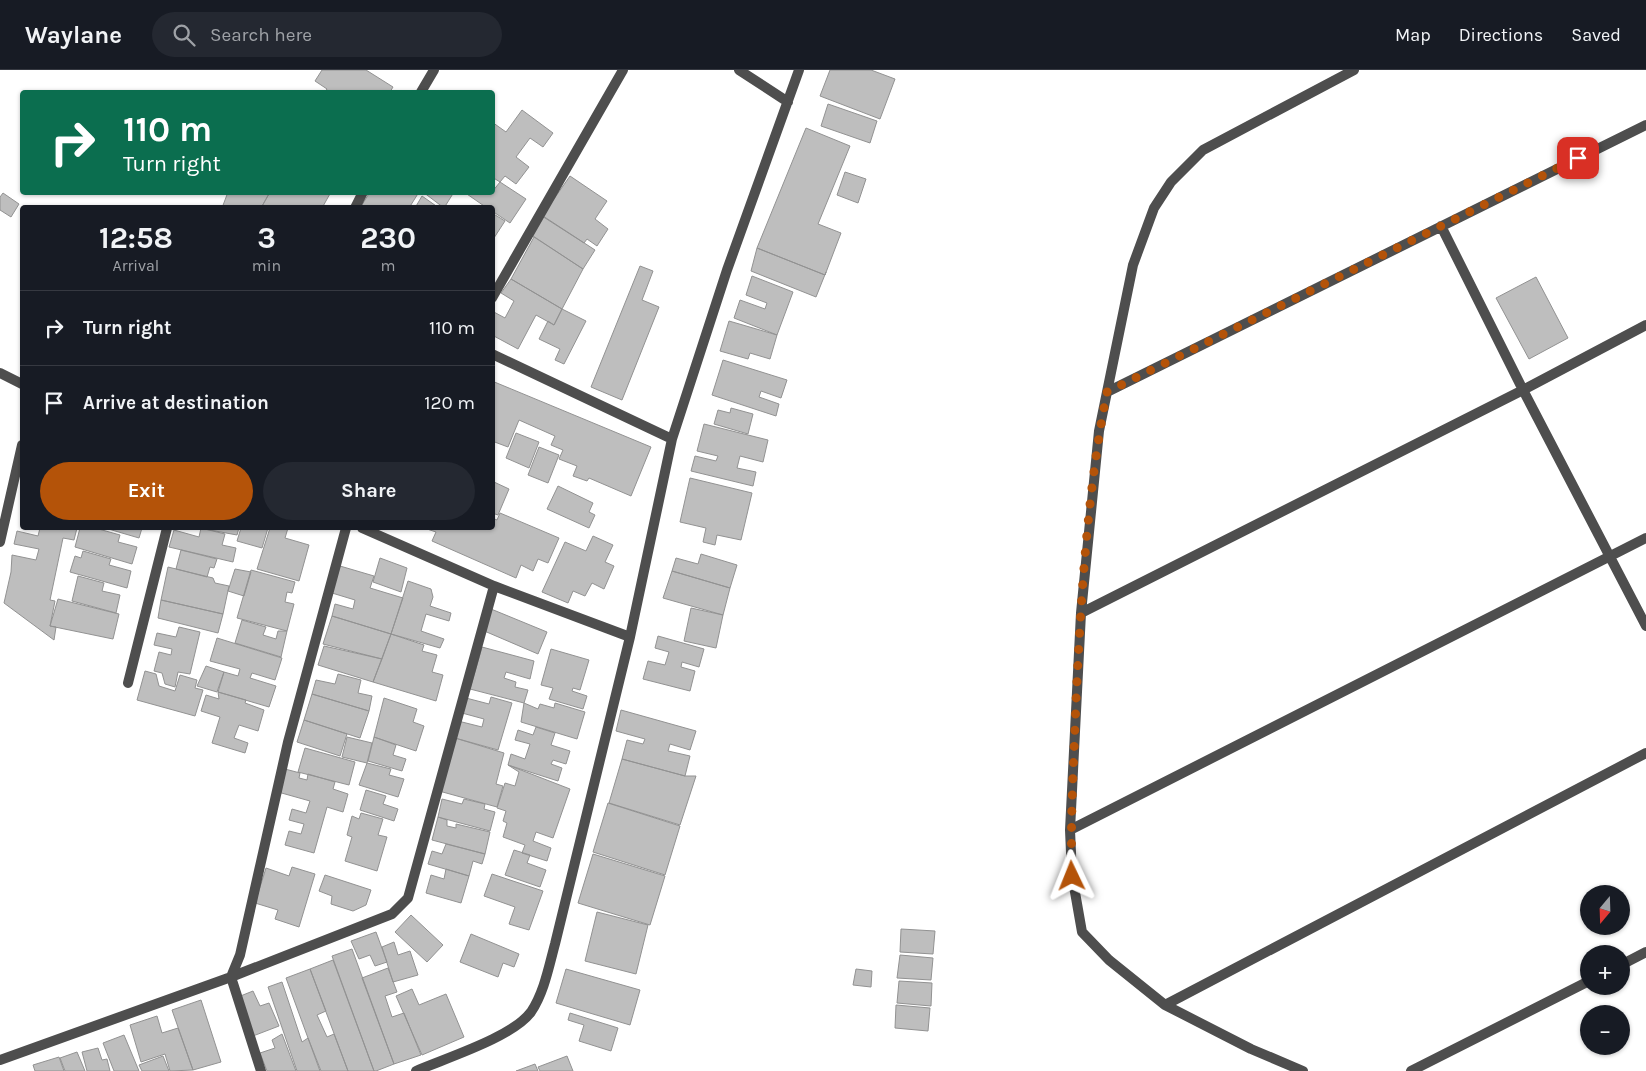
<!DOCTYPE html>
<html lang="en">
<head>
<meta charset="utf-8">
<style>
  body { margin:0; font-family:Karla,sans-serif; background:#242831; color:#f1f3f6; height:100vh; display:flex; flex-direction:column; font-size:19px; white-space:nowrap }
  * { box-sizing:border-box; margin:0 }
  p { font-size:16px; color:#9ea1a6 }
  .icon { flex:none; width:28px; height:28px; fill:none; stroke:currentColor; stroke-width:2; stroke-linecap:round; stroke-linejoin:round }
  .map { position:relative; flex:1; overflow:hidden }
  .side { position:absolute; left:20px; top:135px; width:475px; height:325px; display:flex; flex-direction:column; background:#171b24; border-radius:5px; box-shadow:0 1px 4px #0004 }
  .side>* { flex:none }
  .hud { position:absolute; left:20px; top:20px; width:475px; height:105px; border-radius:5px; box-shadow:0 1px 4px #0004; background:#0b6e4f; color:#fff; overflow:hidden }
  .needle { width:32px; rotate:199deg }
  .buttons { position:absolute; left:1580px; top:815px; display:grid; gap:10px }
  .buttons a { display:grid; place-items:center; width:50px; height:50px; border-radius:50%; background:#171b24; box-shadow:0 1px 4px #0004; font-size:25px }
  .pin { position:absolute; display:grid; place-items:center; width:42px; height:42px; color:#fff; margin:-21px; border-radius:10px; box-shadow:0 2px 8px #0006 }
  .me { position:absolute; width:55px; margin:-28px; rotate:358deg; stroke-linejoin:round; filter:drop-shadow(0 0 4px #0008) }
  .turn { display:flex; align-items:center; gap:18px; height:105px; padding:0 20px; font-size:22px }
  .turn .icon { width:65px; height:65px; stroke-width:2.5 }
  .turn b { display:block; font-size:35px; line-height:42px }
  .eta { display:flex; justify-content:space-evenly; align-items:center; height:85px; text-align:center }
  .eta b { font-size:30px; font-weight:700; line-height:35px }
  .button { display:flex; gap:10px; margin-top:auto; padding:10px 20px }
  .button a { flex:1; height:58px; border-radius:30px; background:#b45309; color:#fff; font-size:20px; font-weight:700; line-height:58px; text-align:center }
  .button a+a { background:#242831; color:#f1f3f6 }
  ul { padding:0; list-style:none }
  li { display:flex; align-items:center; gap:15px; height:75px; padding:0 20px; border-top:1px solid #363941 }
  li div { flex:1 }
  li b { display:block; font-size:19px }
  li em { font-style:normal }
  header { display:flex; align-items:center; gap:30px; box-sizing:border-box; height:70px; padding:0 25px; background:#171b24; border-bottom:1px solid #363941 }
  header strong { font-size:24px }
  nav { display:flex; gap:28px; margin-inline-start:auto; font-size:18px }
  .search { width:350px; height:45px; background:#242831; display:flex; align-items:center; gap:12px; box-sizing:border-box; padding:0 18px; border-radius:28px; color:#9ea1a6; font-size:19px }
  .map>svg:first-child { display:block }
  .building { fill:#bebebe; stroke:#929292 }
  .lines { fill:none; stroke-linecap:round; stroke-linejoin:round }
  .minor { stroke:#4e4e4e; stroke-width:10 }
  .route { stroke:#b45309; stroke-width:9; stroke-dasharray:0 16.2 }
</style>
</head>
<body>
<header>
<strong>Waylane</strong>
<div class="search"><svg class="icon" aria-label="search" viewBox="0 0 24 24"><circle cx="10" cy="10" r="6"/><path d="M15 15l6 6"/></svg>Search here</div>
<nav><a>Map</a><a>Directions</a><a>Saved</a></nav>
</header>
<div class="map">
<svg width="1646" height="1001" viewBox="0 0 1646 1001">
  <rect width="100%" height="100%" fill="#fff"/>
  <path class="building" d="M322,0H366L393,17L390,22H325L327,19L315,11Z
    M830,0H871L895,9L880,49L820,26Z
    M828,34L877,51L870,73L821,56Z
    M522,40L553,63L543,77L530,68L516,87L529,97L516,114L505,106L500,112L492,107V52L506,62Z
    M806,58L850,76L818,154L841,163L825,205L757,178Z
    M845,102L866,109L858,133L837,125Z
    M570,106L607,131L595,149L608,159L597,176L587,169L584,173L542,146Z
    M500,112L526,129L510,153L492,141V138H487L464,122H492Z
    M228,122H270L261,138H222Z
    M270,122H331L322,138H261Z
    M370,122H419L409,138H360Z
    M423,122H454L444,138Z
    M3,123L19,134L11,147L0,140V127Z
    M422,126L439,138H415Z
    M492,143L505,151L492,171Z
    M543,146L595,180L583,199L530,164Z
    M534,167L583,199L562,239L511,209Z
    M757,178L825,205L826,202L816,227L751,201Z
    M640,196L653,201L642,230L659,237L622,330L591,317Z
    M752,206L793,222L777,265L734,248L740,230L765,239L767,233L746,225Z
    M1536,207L1568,268L1529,289L1496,228Z
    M511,209L562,239L554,255L536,245L518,279L492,265V241L505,248L514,231L501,223Z
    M562,239L586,251L564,294L555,290L560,279L539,269L548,251L554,255Z
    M729,251L777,265L770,289L750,283L748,289L720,281Z
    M723,290L787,310L781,328L761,321L759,327L779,334L776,346L712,325Z
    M492,311L651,377L631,426L589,408L587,411L573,406L577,396L559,389L563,380L551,375L555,366L519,350L508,377L492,371Z
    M731,338L753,344L748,364L714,354L718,340L730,343Z
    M704,354L768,370L763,392L740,386L737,398L756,402L753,416L691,401L695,386L716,391L718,386L697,381Z
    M516,363L539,372L529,398L506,388Z
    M539,377L559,385L548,413L528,405Z
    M690,408L752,423L741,470L717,465L715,475L703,472L706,458L680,452Z
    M494,412L509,419L498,445L492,443Z
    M558,416L593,433L589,442L595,445L589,458L547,439Z
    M500,443L559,468L548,493L538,489L533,501L521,495L516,508L432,471L436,462L424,458H492V448L497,450Z
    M40,458H77L74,470L63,468L50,530L55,531L50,556L56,557L54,570L4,533L11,502L12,485L36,490L39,479L14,474L17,461L38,466Z
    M80,458H95L120,465L118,472L137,477L132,494L75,477Z
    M105,458H142L139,468Z
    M199,458H239L237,465Z
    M201,458L225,464L222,475L236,478L233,492L169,477L174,460L199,467Z
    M241,458H268L262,478L237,471Z
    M270,458H288L285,468L309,475L299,511L257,499Z
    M593,466L613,475L605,492L614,496L604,519L592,513L585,526L573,521L568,533L542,522L565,472L586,481Z
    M181,480L217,489L214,498L210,497L207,507L176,499Z
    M83,481L111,489L109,495L131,501L127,518L70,502L75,486L81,488Z
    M701,484L737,495L730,518L672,501L676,488L698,494Z
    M380,488L407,498L401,522L373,512Z
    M340,496L374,506L370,518L403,528L391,564L332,546L335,534L353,539L355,530L332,523Z
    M168,497L213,508L215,513L229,516L223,544L161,530Z
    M235,499L251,502L244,526L228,521Z
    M251,500L295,512L292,523L287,522L285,532L294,534L287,561L237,548Z
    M672,501L730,518L723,545L663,528Z
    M78,506L104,513L102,521L120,525L116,543L72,531Z
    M408,511L431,519L433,527L430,536L451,543L449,551L426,544L421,561L444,569L440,578L391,564Z
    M58,529L119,544L113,569L50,556Z
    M161,530L223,544L218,563L158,548Z
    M691,538L723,545L716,578L684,571Z
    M491,539L547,562L538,584L482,560Z
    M332,546L391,564L382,589L323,574Z
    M242,550L266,557L263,565L276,569L278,561H287L281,587L235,573Z
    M179,557L200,562L190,604L178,602L175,617L165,614L162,603L154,601L159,582L171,585L172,579L154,575L157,563L176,567Z
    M391,564L424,575L422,581L437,585L432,602L443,605L436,631L373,612Z
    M658,566L704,579L699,597L682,592L681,597L695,601L690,621L643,609L648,591L665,595L669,582L655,578Z
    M217,568L282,588L275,610L252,603L250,608L276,616L269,637L218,622L224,602L238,606L240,599L210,591Z
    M324,576L382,589L373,612L318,595Z
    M482,577L534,591L530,609L506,602L504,608L516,612L515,617L528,620L524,633L470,619Z
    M551,579L589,590L580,620L573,618L572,621L587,626L583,639L549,629L553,618L541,615Z
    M206,596L224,602L217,622L197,616Z
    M145,601L156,604L159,616L175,621L180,605L197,610L195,618L203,620L195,646L137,630Z
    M338,604L361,610L358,623L372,626L369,641L312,624L316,610L335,614Z
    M218,622L246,630L245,633L264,640L258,661L239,655L234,668L248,673L245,683L212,673L220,647L201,641L206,625L219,629Z
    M312,624L369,641L360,668L304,650Z
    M491,627L512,633L498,680L455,668L458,651L482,657L484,649L462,643L466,628L489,634Z
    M384,628L417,639L413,652L424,656L416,681L374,667Z
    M524,633L538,639L540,634L554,638L555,633L585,642L577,669L521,652Z
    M621,640L696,661L690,680L670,674L668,681L690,686L685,706L622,689L627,670L643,674L645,669L616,661Z
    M304,650L347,664L340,686L297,672Z
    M536,657L555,663L551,675L570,681L566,694L553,690L551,694L562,698L558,711L508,695L511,684L525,689L530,674L515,670L518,660L533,665Z
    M347,667L372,673L367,693L342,687Z
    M374,667L396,675L393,685L406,689L402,701L368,691Z
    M455,668L504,683L496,714L503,716L497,737L439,721Z
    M305,678L355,692L349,715L298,702Z
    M622,689L685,706H696L680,755L609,733Z
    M367,693L391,699L389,705L404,709L398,727L359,715Z
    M508,695L570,719L553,768L536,762L533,771L551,778L547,791L522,783L525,775L503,767L507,753L503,751L506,741L497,738L505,713L515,716L519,702Z
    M285,699L300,703L299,708L307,710L308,704L335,712L333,719L348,724L343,742L327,737L314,783L285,775L289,761L301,764L304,754L289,750L292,739L306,743L310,731L278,722Z
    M366,720L386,726L383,734L398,739L394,751L360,740Z
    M442,729L462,734L464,729L485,734L484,739L495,742L490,761L438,747Z
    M608,733L680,756L665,805L593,782Z
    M361,743L383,749L378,765L387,767L377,801L345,791L352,767L347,765L352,746L359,749Z
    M438,747L447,750V756L456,758V754L490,762L485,784L432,770Z
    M446,774L485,784L482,794L473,791L469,806L428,794L432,781L442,784Z
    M514,780L530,785L527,793L546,800L540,817L505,805Z
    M593,784L665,806L650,855L578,833Z
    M292,797L315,804L299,857L275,849L278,840L255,833L266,798L289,806Z
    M446,799L469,806L461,833L426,823L431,805L444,809Z
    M492,804L543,821L529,860L509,854L515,837L484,826Z
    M325,805L371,820L366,835L353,841L331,834L332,826L319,821Z
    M597,842L648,855L636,904L585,891Z
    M411,845L443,875L427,892L395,862Z
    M901,859L935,861L933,884L900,882Z
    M376,862L387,892L375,896L370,885L359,889L351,871Z
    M471,864L519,884L514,897L503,893L498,907L460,892Z
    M394,872L398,885L410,881L418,905L393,912L382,877Z
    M352,879L394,994L376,1001H374L332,886Z
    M900,885L933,888L931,910L897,908Z
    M333,890L374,1001H348L310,899Z
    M388,898L397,922L385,926L392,947L404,943L421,985L394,994L362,908Z
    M310,899L326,941L317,945L327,967L334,964L348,1001H321L308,968L286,908Z
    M566,899L640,920L630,955L556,933Z
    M856,899L872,901L871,917L853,915Z
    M899,911L932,913L931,936L897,933Z
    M282,912L302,972L308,968L320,1001H297L268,917Z
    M412,919L419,935L446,924L464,967L422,985L396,926Z
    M253,921L260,936L269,933L279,956L253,966L238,927Z
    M201,930L221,992L193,1000L172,940Z
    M896,935L930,938L928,961L895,958Z
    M570,943L618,958L611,981L579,971L584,955L568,950Z
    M157,946L162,963L178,958L193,1000L170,1001L165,984L141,992L130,955Z
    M282,964L296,1001H267L260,983L275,978L272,970Z
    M124,965L139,1001H114L103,973Z
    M98,978L102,990L107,989L110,1001H87L82,982Z
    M77,982L85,1001H65L60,988Z
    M163,986L169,1001H142L139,995Z
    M567,986L573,1001H540L538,997Z
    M59,987L64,1001H35L33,995Z
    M535,994L538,1001H516Z"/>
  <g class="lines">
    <path class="minor" d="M739,0L788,32
      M421,22L434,0
      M355,138L363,122
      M1441,156L1523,320L1646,556
      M492,228L623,0
      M492,284L672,369
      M0,303L22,314
      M1107,322L1646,55
      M362,458L494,516L630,567
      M0,472L22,375
      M1081,543L1523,320L1646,255
      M128,613L167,458
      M1070,760L1646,468
      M1621,895L1646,882
      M1165,935L1646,683
      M0,990L231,907L240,885L288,672L346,458
      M261,1001L231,907L392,844L408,828L494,516
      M416,1001C446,988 513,967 531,942C544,923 549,896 555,874L630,567L672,369L727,200L799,0
      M1303,1001L1251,979L1165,935L1109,890L1082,862L1072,805L1070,760L1081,543L1099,361L1133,195L1154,138L1171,112L1203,80L1354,0
      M1411,1001L1589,911"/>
  </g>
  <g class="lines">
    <path class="route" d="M1072,806C1070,747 1074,689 1076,631C1081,528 1087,423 1107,322L1578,88"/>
  </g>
</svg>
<div class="buttons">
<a><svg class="needle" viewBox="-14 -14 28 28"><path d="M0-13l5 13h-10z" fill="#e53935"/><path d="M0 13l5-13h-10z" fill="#9ea1a6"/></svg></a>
<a>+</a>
<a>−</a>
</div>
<div class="pin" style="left:1578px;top:88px;background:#d93025"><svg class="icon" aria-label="arrive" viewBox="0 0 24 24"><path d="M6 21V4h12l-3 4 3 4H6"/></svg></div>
<svg class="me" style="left:1072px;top:806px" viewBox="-20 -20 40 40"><path d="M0-17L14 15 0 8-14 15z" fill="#b45309" stroke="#fff" stroke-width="4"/></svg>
<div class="hud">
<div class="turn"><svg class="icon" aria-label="right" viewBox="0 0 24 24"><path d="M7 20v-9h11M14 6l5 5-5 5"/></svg><div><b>110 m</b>Turn right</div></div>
</div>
<section class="side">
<div class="eta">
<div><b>12:58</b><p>Arrival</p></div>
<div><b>3</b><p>min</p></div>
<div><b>230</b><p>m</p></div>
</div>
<ul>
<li><svg class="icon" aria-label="right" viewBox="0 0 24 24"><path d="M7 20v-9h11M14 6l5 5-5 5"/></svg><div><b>Turn right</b></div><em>110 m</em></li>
<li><svg class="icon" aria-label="arrive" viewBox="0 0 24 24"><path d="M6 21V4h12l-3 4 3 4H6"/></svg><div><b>Arrive at destination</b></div><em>120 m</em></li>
</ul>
<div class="button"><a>Exit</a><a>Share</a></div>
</section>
</div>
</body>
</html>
